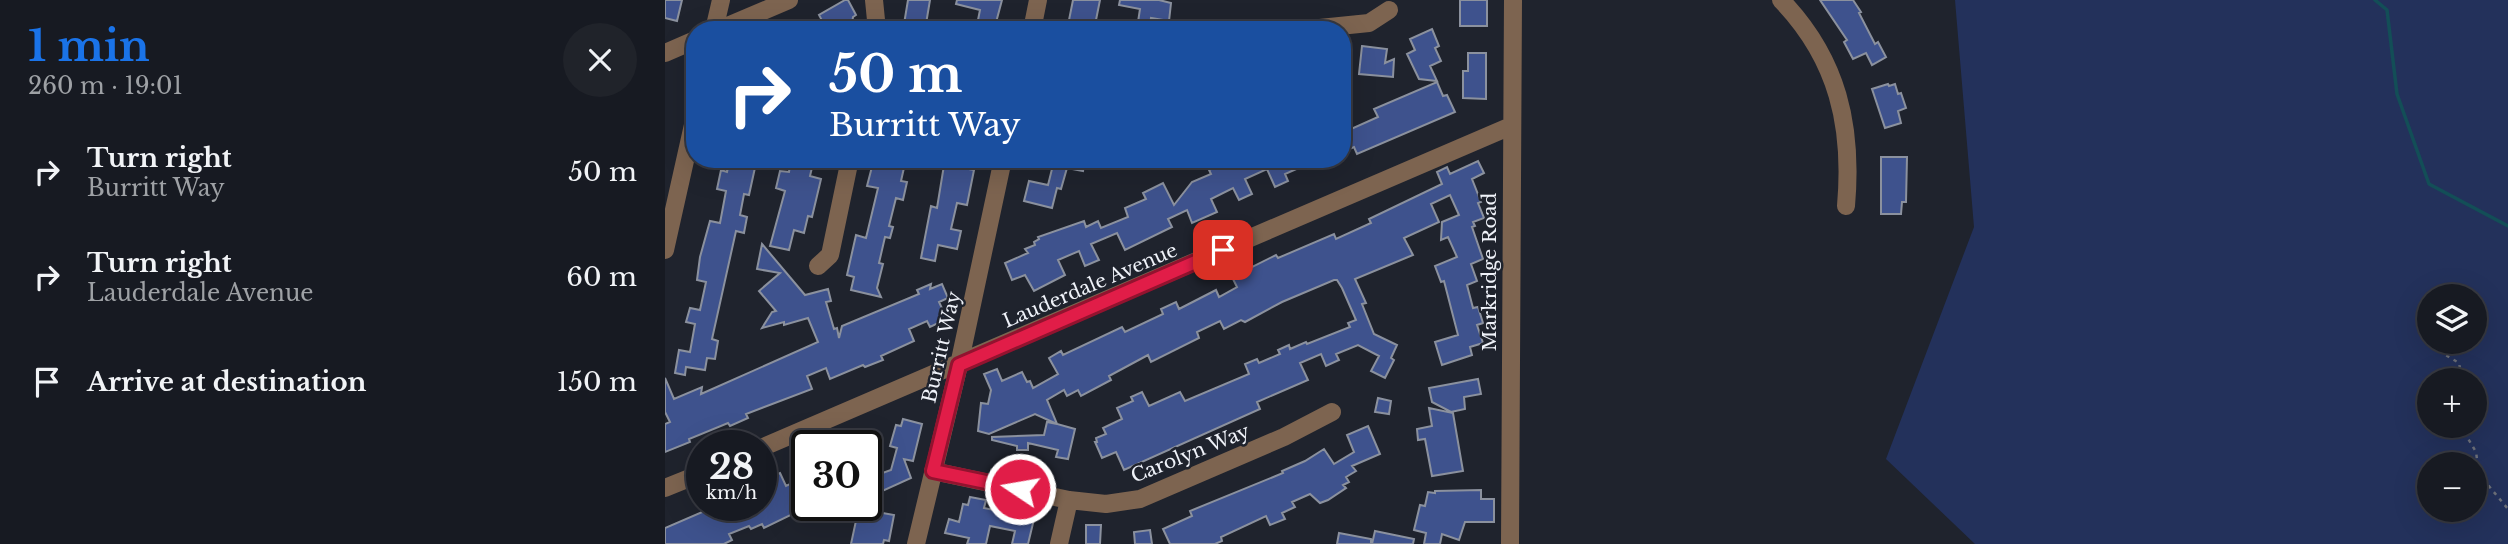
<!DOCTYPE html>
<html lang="en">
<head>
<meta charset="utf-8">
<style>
  body { margin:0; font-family:"Libre Baskerville",serif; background:#20232a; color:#f1f3f6; height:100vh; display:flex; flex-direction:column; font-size:26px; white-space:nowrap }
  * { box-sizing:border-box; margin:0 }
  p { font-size:23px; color:#9ea1a5 }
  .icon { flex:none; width:38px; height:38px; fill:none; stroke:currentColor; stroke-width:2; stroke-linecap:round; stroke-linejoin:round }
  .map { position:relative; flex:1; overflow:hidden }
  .details { display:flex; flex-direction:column; background:#171a22; width:665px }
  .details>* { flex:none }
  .hud { position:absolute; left:21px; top:21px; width:665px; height:147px; border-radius:28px; box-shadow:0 7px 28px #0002,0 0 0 2px #363840; background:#1a4fa0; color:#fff; overflow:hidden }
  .controls { position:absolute; left:1752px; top:284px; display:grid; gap:14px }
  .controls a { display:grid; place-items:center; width:70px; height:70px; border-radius:50%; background:#171a22; box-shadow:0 7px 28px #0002,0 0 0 2px #363840; font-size:35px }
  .speed { position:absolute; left:21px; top:430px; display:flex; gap:14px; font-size:35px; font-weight:700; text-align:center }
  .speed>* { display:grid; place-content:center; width:91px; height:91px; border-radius:50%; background:#171a22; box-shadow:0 7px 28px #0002,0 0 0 2px #363840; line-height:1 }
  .speed small { font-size:18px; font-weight:400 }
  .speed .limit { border:4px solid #111; border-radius:10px; background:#fff; color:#111 }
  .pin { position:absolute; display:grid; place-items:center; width:60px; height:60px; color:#fff; margin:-30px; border-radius:14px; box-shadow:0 4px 10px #0006 }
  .me { position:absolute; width:77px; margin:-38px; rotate:282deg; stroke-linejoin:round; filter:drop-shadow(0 0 5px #0008) }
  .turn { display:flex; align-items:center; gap:24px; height:147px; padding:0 28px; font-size:32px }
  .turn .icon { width:91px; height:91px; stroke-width:2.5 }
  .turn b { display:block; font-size:49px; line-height:60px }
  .round { display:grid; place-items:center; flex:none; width:74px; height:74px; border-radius:37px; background:#20232a }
  .overview { display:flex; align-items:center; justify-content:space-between; height:119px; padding:0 28px }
  h1 { font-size:42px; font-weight:700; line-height:52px; color:#1a73e8 }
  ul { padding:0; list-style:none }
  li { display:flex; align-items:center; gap:21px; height:105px; padding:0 28px }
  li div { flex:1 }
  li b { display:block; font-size:26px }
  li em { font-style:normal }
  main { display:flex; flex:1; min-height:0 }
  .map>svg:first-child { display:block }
  .green { fill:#23315b; fill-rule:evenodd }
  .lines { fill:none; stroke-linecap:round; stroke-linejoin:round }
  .stream { stroke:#134e57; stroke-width:3.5 }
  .building { fill:#3e528d; stroke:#8b919e; stroke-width:2 }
  .path { stroke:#6d7079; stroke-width:2.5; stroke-dasharray:3.5 5; stroke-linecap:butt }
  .minor { stroke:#7d6450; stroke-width:18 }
  .route-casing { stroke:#92132f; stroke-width:18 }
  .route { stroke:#e11d48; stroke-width:12 }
  .labels { text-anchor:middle; stroke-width:5; stroke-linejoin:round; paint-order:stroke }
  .street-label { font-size:19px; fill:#eff2f9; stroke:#1f232d }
</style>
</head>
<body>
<main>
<section class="details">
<div class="overview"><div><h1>1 min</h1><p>260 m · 19:01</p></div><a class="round"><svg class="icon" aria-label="close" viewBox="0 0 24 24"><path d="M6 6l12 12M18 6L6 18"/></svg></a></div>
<ul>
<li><svg class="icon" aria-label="right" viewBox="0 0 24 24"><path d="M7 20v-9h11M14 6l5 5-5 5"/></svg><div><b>Turn right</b><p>Burritt Way</p></div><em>50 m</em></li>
<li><svg class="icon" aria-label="right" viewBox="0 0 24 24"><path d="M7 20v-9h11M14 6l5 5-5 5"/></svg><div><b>Turn right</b><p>Lauderdale Avenue</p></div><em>60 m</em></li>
<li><svg class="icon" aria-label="arrive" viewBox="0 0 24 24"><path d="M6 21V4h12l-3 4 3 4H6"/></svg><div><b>Arrive at destination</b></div><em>150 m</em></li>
</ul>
</section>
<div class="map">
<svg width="1843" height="544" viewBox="0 0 1843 544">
  <rect width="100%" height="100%" fill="#1f232d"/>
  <path class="green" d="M1290,0H1843V544H1310L1221,459L1309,227ZM1764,296H1810V341H1764ZM1764,380H1810V425H1764ZM1764,464H1810V509H1764Z"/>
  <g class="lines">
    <path class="stream" d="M1710,0L1722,10L1732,94L1764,184L1843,226"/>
  </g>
  <path class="building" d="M0,0H17L12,21L0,18Z
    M180,0H183L191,15L188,17L186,30H162L154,15Z
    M243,0H265L260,30H238Z
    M292,0H337L329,30H311L315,10L291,4Z
    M408,0H435L429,30H402Z
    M455,0H494L506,3L504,21L486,18L485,24L473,22L475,9L454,5Z
    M795,0H822V26H795Z
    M1155,0H1188L1196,12L1194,13L1210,44L1213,42L1221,57L1207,65L1201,53L1188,59L1179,42L1182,40Z
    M767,29L774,46L770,48L776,61L765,66L772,81L754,79L742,54L750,50L745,39Z
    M697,46L722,49L720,63L729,59L728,77L694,74Z
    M803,53H821V99L798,98V71H803Z
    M772,82L778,96L782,95L790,112L692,154L689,147L682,150L677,133L713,117L709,109Z
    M1223,84L1224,86L1230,84L1233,94L1236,93L1241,108L1233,111L1236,123L1220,128L1207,89Z
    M1216,157H1242L1241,202H1237L1236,214H1216Z
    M65,159L91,163L84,195L79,194L75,215L82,217L79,233L71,231L47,339L53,341L50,359L42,358L40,370L21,367L20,375L10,373L14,350L25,352L30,324L21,322L25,308L35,310L41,282L32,280L35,257L45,221L55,223L61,191L52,189L56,170L62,172Z
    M126,159H149L145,176L156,179L147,217L143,216L139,233L129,230L124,250L105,246L120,191L111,188L115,171L124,172Z
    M209,159H241L236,181L242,182L238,200L231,198L224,226L228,227L225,238L220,237L214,263L218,264L212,288L216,297L186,290L189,277L182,275L191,235L201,238L213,188L202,186Z
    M280,159H300L298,168L309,170L302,205L292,203L286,229L296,231L292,249L273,245L270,261L256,258L266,206L272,208Z
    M385,159H420L418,171L402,168L396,189L392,188L387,208L359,201L364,181L383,185L388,165L385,164Z
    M550,159H565L568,165L582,159H654L620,174L623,181L610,187L602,169L580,179L587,194L574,200L568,188L546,199L552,212L527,223L522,210L503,219L507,227L460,250L452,233L426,244L434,260L420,266L414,251L393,260L400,275L369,291L360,275L347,280L340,263L363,253L360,249L370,245L369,242L374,239L373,237L419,221L421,227L433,221L436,228L463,217L460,208L481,199L478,193L498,183L509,205L527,182L546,174L544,170L553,166Z
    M813,161L819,173L807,179L816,202L813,203L819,218L808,222L810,226L807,227L818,259L806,264L812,281L802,285L808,308L813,307L818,323L812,325L818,343L805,347L807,355L777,365L770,342L793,335L779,281L776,282L770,266L792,257L783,237L776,240L777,222L794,215L785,195L766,204L774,222L739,238L748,255L690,279L701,303L697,304L709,334L732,345L726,358L729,360L720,378L706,371L714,356L693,345L671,354L674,360L661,366L656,354L635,363L643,380L592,402L595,409L459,470L451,452L437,458L430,442H432L431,438L441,434L438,428L457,419L452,408L468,401L466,397L477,392L484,406L515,392L520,401L584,374L580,364L592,359L594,363L615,354L613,350L624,345L625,349L641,342L642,344L685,327L683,323L691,320L677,288L672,280H669L617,302L580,322L576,320L559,329L555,321L532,332L534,338L486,362L483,355L444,376L446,380L416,396L413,390L402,396L399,390L382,400L392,424L410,429L403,459L391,457L393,450L363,443V450H352V446L327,440V437L379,435L382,422L392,424L370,414L324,434L313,431L316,403L323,404L326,390L319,374L332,369L337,381L357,372L362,382L365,381L368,388L393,374L384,358L396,351L398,355L457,327L460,332L498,314L496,309L511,302L514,309L551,290L554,297L572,287L567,277L611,255L613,258L669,234L671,239L706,223L704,219L777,184L772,172L782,167L785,174Z
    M97,244L140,295L163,289L166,301L161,302L169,329L172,328L174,338L177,326L254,294L252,290L266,284L265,289L277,284L283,298L274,302L282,319L265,327L262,321L244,329L249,341L216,356L218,360L200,367L198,365L165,379L161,368L142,376L147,389L81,414L83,418L65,426L63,423L24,439L25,442L0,452V424L5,422L0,412V378L9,399L37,387L36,394L153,342L143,318L119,325V322L97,328L107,312L111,311L94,291L115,273L92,269Z
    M813,379L816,394L799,397L800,409L786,412L767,402L764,388Z
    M713,398L726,401L724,414L710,412Z
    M764,408L788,413L798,471L767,476L760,439L753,440L752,429L767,426Z
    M238,419L257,424L248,461L239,459L246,478L213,493L206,477L226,470L232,448L225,446L231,425L236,426Z
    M703,426L715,454L687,466L691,471L681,477L684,482L678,485L681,488L663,500L655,503L645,494L627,502L630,507L617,513L620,519L605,525L601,516L556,537L557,541L550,544H505L498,529L527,516L525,511L618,473L617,471L640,461L659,449L669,464L689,452L682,435Z
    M115,473L121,486L134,480L135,483L142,479V507L99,528L97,524L86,529L84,526L64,534L67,540L59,544H0V528L42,510L40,506H57L60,512L71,507L72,511L85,506H96V487L102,485L99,480Z
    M816,490V499H829V522H800L794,540L777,534L775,544H759L761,533L749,530L755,505L760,506L763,492L770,493V491Z
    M305,497L321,500L319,508L353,515L354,511L370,515L363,544H347L350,531L325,526L321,544H302L304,538L280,533L284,519L294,522L298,504L303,505Z
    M201,510L229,515L224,541L219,540L218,544H186L192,516Z
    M421,525H436L435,544H421Z
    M485,530L487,544H470L469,532Z
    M710,531L749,539L748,544H707Z
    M674,533L706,539V544H672Z"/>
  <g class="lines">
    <path class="path" d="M1774,351L1794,363L1797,380
      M1795,425L1811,452L1813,466L1818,479L1843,509"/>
    <path class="minor" d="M209,0L212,30
      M1116,0C1173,59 1188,126 1181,206
      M49,30L56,0
      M53,30L124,0
      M367,30L373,0
      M635,30L704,23L724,10
      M0,53L30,40
      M0,250L30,116
      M153,266L165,255L185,159
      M96,448L846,126
      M268,471L404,500L441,504L475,499L619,437L667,412
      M0,488L37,473
      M251,544L294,365L338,159
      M394,544L404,500
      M845,544L848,0"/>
  </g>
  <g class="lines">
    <defs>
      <path id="route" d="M355,489L268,471L294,365L558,250"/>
    </defs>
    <use href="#route" class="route-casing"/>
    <use href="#route" class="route"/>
  </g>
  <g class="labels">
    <g class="street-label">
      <text transform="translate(824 272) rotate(-90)" y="7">Markridge Road</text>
      <text transform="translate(425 285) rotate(-23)" y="7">Lauderdale Avenue</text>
      <text transform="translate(276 347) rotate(-77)" y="7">Burritt Way</text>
      <text transform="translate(525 453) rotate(-22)" y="7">Carolyn Way</text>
    </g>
  </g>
</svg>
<div class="controls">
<a><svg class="icon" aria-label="layers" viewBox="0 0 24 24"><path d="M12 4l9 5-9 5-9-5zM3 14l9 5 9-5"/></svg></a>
<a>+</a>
<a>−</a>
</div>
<div class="speed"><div>28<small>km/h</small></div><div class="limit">30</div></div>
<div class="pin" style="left:558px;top:250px;background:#d93025"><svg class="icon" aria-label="arrive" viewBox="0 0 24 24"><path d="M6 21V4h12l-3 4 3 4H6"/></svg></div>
<svg class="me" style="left:355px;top:489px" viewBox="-20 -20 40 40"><circle r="17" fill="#e11d48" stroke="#fff" stroke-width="3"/><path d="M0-11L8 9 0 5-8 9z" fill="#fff"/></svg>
<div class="hud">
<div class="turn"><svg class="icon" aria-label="right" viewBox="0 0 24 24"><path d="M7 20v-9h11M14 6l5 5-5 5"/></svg><div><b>50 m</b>Burritt Way</div></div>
</div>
</div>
</main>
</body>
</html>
